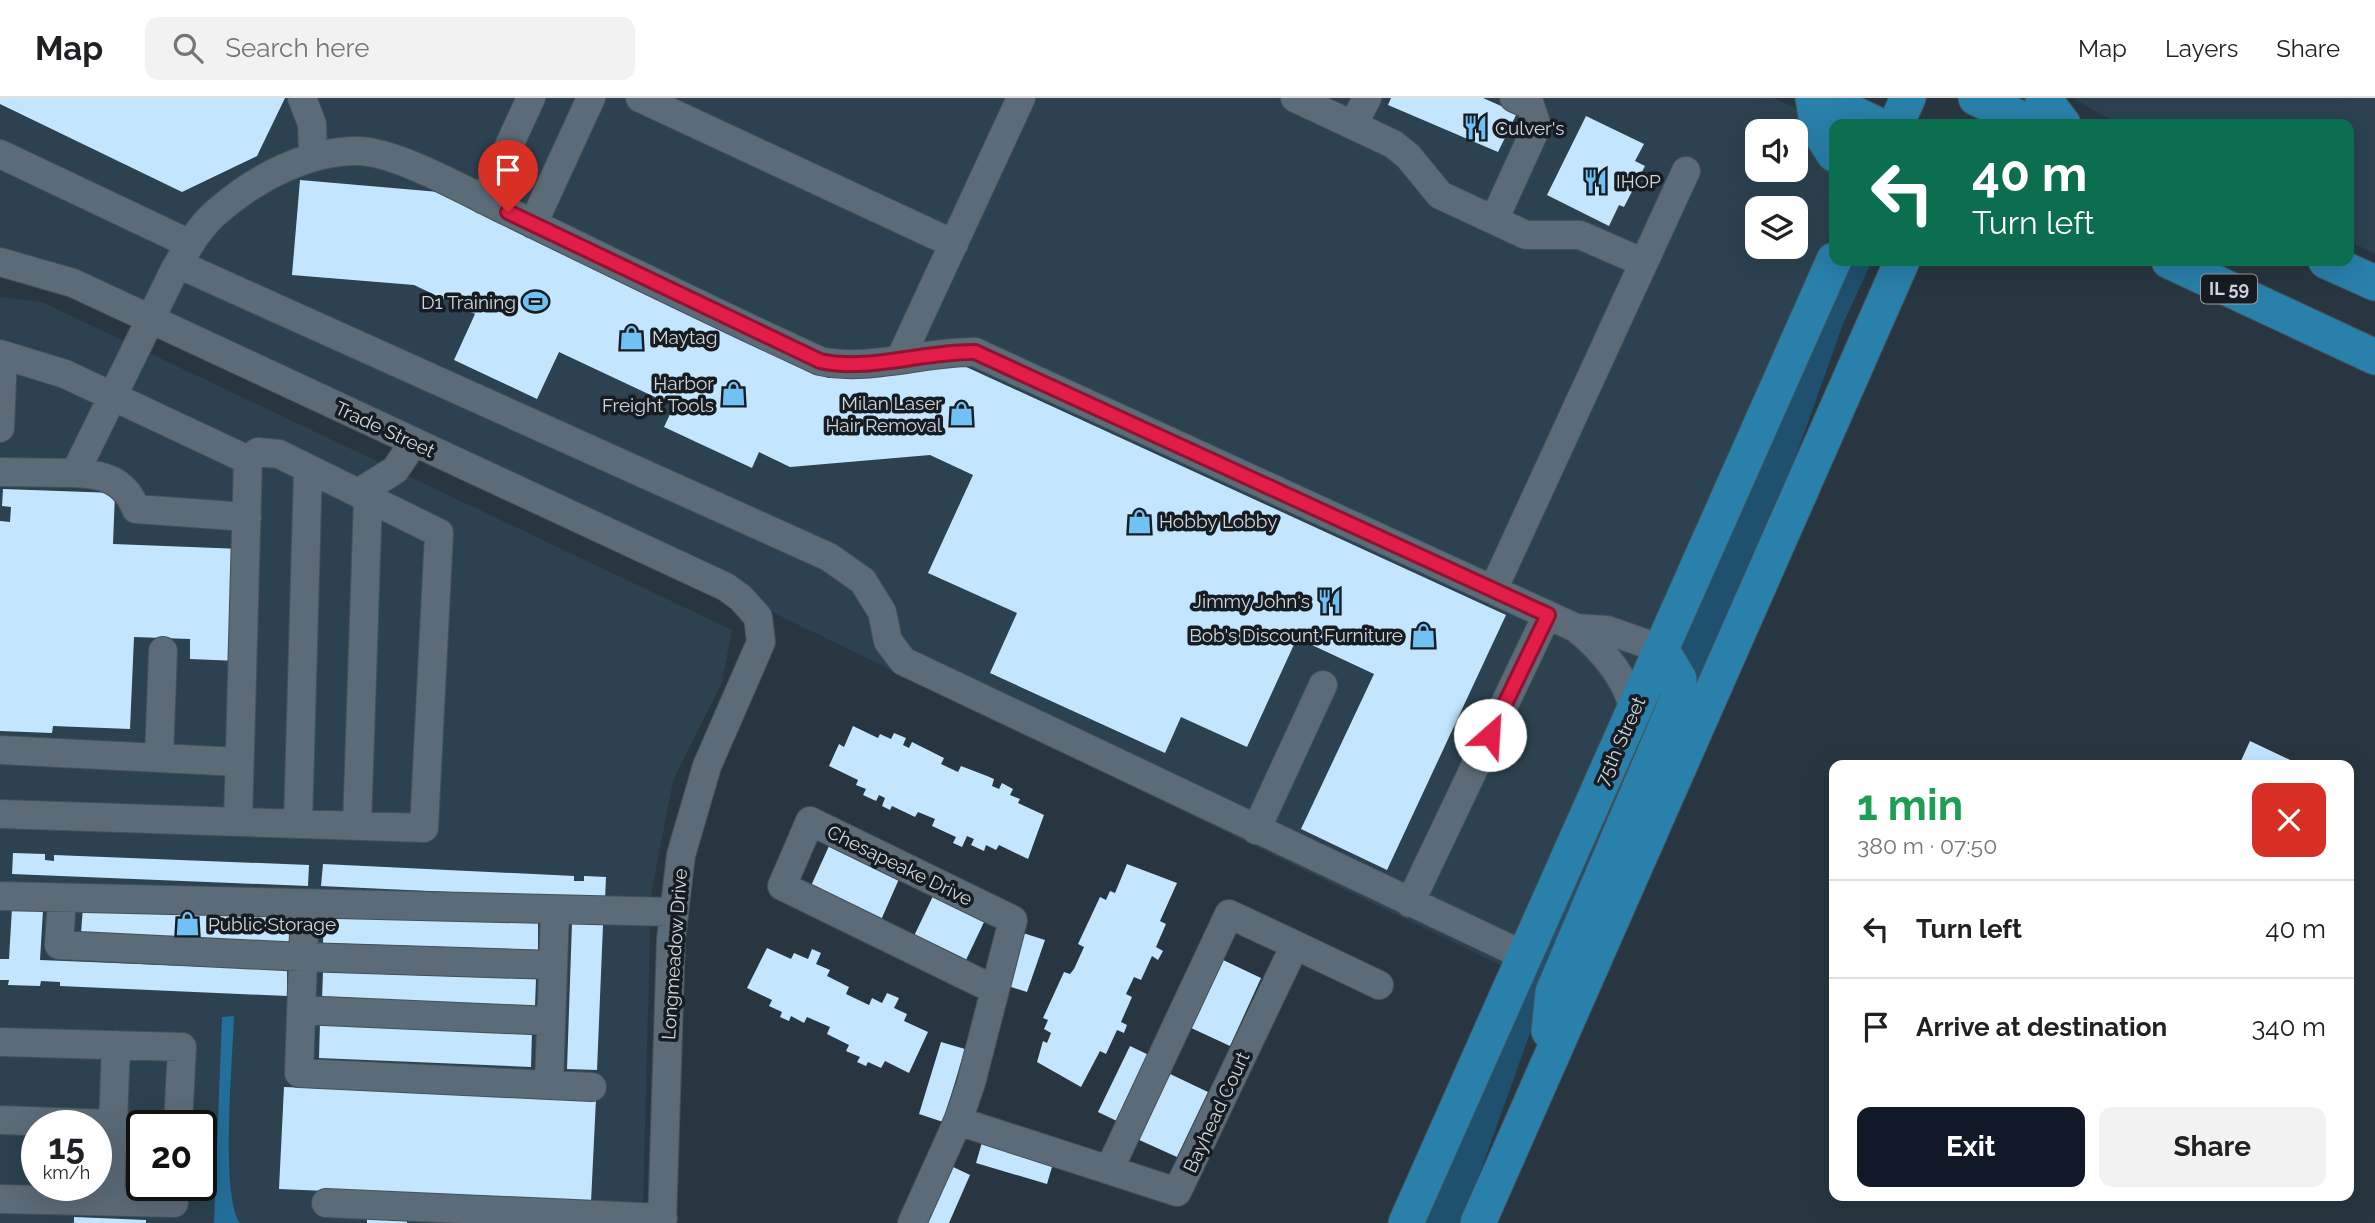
<!DOCTYPE html>
<html lang="en">
<head>
<meta charset="utf-8">
<style>
  body { margin:0; font-family:Raleway,sans-serif; background:#f2f2f2; color:#202124; height:100vh; display:flex; flex-direction:column; font-size:26px; white-space:nowrap }
  * { box-sizing:border-box; margin:0 }
  p { font-size:23px; color:#757577 }
  .icon { flex:none; width:38px; height:38px; fill:none; stroke:currentColor; stroke-width:2; stroke-linecap:round; stroke-linejoin:round }
  .map { position:relative; flex:1; overflow:hidden }
  .panel { position:absolute; left:1829px; top:662px; width:525px; height:441px; display:flex; flex-direction:column; background:#fff; border-radius:14px; box-shadow:0 7px 28px #0002 }
  .panel>* { flex:none }
  .guide { position:absolute; left:1829px; top:21px; width:525px; height:147px; border-radius:14px; box-shadow:0 7px 28px #0002; background:#0b6e4f; color:#fff; overflow:hidden }
  .buttons { position:absolute; left:1745px; top:21px; display:grid; gap:14px }
  .buttons a { display:grid; place-items:center; width:63px; height:63px; border-radius:14px; background:#fff; box-shadow:0 7px 28px #0002; font-size:35px }
  .speed { position:absolute; left:21px; top:1012px; display:flex; gap:14px; font-size:35px; font-weight:700; text-align:center }
  .speed>* { display:grid; place-content:center; width:91px; height:91px; border-radius:50%; background:#fff; box-shadow:0 7px 28px #0002; line-height:1 }
  .speed small { font-size:18px; font-weight:400 }
  .speed .limit { border:4px solid #111; border-radius:10px; background:#fff; color:#111 }
  .pin { position:absolute; display:grid; place-items:center; width:60px; height:60px; color:#fff; margin:-72px -30px; border-radius:50% 50% 50% 0; rotate:-45deg; box-shadow:0 0 7px #0007 }
  .pin .icon { rotate:45deg }
  .me { position:absolute; width:77px; margin:-38px; rotate:26deg; stroke-linejoin:round; filter:drop-shadow(0 0 5px #0008) }
  .turn { display:flex; align-items:center; gap:24px; height:147px; padding:0 28px; font-size:32px }
  .turn .icon { width:91px; height:91px; stroke-width:2.5 }
  .turn b { display:block; font-size:49px; line-height:60px }
  .round { display:grid; place-items:center; flex:none; width:74px; height:74px; border-radius:14px; background:#f2f2f2 }
  .headline { display:flex; align-items:center; justify-content:space-between; height:119px; padding:0 28px }
  h1 { font-size:42px; font-weight:700; line-height:52px; color:#1e9e55 }
  .action { display:flex; gap:14px; margin-top:auto; padding:14px 28px }
  .action a { flex:1; height:80px; border-radius:14px; background:#111827; color:#fff; font-size:28px; font-weight:700; line-height:80px; text-align:center }
  .action a+a { background:#f2f2f2; color:#202124 }
  ul { padding:0; list-style:none }
  li { display:flex; align-items:center; gap:21px; height:98px; padding:0 28px; border-top:2px solid #e0e0e0 }
  li div { flex:1 }
  li b { display:block; font-size:26px }
  li em { font-style:normal }
  header { display:flex; align-items:center; gap:42px; box-sizing:border-box; height:98px; padding:0 35px; background:#fff; border-bottom:2px solid #e0e0e0 }
  header strong { font-size:33px }
  nav { display:flex; gap:38px; margin-inline-start:auto; font-size:24px }
  .search { width:490px; height:63px; background:#f2f2f2; display:flex; align-items:center; gap:18px; box-sizing:border-box; padding:0 24px; border-radius:14px; color:#757577; font-size:26px }
  .map>svg:first-child { display:block }
  .built { fill:#2c4250; fill-rule:evenodd }
  .green { fill:#1f506d }
  .water { fill:#236f9a }
  .building { fill:#c3e6fe }
  .lines { fill:none; stroke-linecap:round; stroke-linejoin:round }
  .minor-casing { stroke:#445159; stroke-width:30 }
  .major-casing { stroke:#445159; stroke-width:37 }
  .minor { stroke:#5b6b77; stroke-width:28 }
  .major { stroke:#2980aa; stroke-width:35 }
  .route-casing { stroke:#92132f; stroke-width:18 }
  .route { stroke:#e11d48; stroke-width:12 }
  .labels { text-anchor:middle; stroke-width:7; stroke-linejoin:round; paint-order:stroke }
  .shield { fill:#161c21; stroke:#979fa5; stroke-width:2 }
  .shield-label { font-size:18px; font-weight:bold; fill:#ced7dd }
  .poi-label { font-size:19px; fill:#ced7dd; stroke:#161c21; text-anchor:start }
  .street-label { font-size:19px; fill:#ced7dd; stroke:#161c21 }
</style>
</head>
<body>
<header>
<strong>Map</strong>
<div class="search"><svg class="icon" aria-label="search" viewBox="0 0 24 24"><circle cx="10" cy="10" r="6"/><path d="M15 15l6 6"/></svg>Search here</div>
<nav><a>Map</a><a>Layers</a><a>Share</a></nav>
</header>
<div class="map">
<svg width="2375" height="1125" viewBox="0 0 2375 1125">
  <rect width="100%" height="100%" fill="#273640"/>
  <path class="built" d="M0,0H1774L1834,28V128L1502,868L42,160L0,153ZM1757,33H1796V72H1757ZM1757,110H1796V149H1757Z
    M2073,0H2375V156L2349,143L2348,26H2118Z
    M0,199L42,204L732,532L722,584L673,683L651,797L643,1106L638,1125H0ZM37,1027H96V1087H37ZM142,1027H201V1087H142Z"/>
  <path class="green" d="M1848,163H1872L1843,226L1774,420L1673,646L1675,551Z
    M1656,590L1670,593L1528,941L1462,1125H1420Z"/>
  <path class="water" d="M234,918C233,957 220,1098 240,1125H214L222,919Z"/>
  <path class="building" d="M0,0H285L257,58L182,94L0,6Z
    M1391,0H1483L1517,15L1498,54L1388,7Z
    M1586,18L1644,46L1635,63L1645,68L1624,109L1619,107L1609,128L1547,97Z
    M300,82L439,94L828,280L962,267L1506,517L1387,772L1301,731L1374,576L1297,540L1247,649L1181,619L1165,655L990,575L1017,515L928,475L973,377L930,357L790,369L759,354L752,370L664,329L674,308L559,254L537,301L454,262L475,216L414,187L292,177Z
    M3,391L115,395L113,446L242,451L238,563L190,561V541L134,539L130,631L53,628L52,635L0,633V423L10,424L11,409L2,408Z
    M853,628L878,640L880,636L891,641L894,635L906,640L903,647L909,650L912,644L944,660L941,666L958,674L961,668L987,678L994,681L992,688L999,691L1002,685L1013,691L1010,697L1020,701L1018,705L1044,717L1028,761L999,747L996,752L986,747L984,753L971,747L974,741L967,738L962,749L953,745L956,739L932,728L935,721L918,714L915,719L892,708L890,712L882,708L885,700L879,697L876,703L863,697L866,691L856,687L858,682L829,668L839,646L844,649Z
    M2250,643L2301,667H2239Z
    M829,748L899,781L881,822L810,790Z
    M13,755L45,756V762L54,763V757L309,767L308,788L12,776Z
    M323,766L574,778V783H584V778L606,779L605,801L321,788Z
    M1127,766L1177,785L1160,823L1166,826L1156,849L1163,853L1158,862L1152,858L1141,882L1134,879L1126,896L1132,899L1121,924L1127,927L1124,935L1117,932L1106,956L1100,953L1081,989L1037,964L1043,943L1047,945L1051,935L1044,931L1048,922L1043,920L1064,874L1070,876L1074,871L1084,849L1078,846L1100,799L1106,802L1110,793L1115,795Z
    M933,798L985,822L966,862L914,838Z
    M83,809L290,818L289,844L81,835Z
    M12,810L43,812L40,862L287,872V898L60,888V884L41,883L40,888L8,887L9,882H0V861H9Z
    M324,818L538,825V852L323,845Z
    M572,825L603,827L597,972L567,971Z
    M1023,835L1045,842L1027,894L1005,887Z
    M767,850L791,861L794,855L808,861L812,851L821,855L816,866L830,872L827,878L849,889L846,896L869,907L872,900L882,905L887,895L899,900L894,910L907,916L904,923L928,934L909,975L885,963L881,970L868,964L866,968L857,964L860,959L846,953L849,947L827,936L830,929L807,919L804,925L791,918L789,923L780,919L782,914L769,908L772,902L747,890Z
    M1221,861L1261,880L1230,948L1189,929Z
    M323,874L536,881L535,908L322,901Z
    M320,924L532,933L531,969L319,960Z
    M941,944L965,951L943,1024L919,1016Z
    M1130,948L1153,959L1121,1025L1098,1014Z
    M1168,975L1208,994L1177,1059L1137,1041Z
    M284,989L596,1001L591,1104L279,1091Z
    M983,1041L1054,1062L1047,1086L976,1065Z
    M949,1067L970,1077L949,1125H924Z
    M74,1119L146,1122V1125H74Z
    M367,1121L407,1123V1125H367Z"/>
  <g class="lines">
    <defs>
      <path id="minor" d="M302,0L312,26L313,58
        M640,0L954,146
        M1295,0L1393,46L1408,58L1440,97L1453,103L1526,137H1580L1642,164
        M1353,27L1367,0
        M0,56L190,146
        M484,102L531,0
        M1494,122L1537,28L1530,7L1514,0
        M533,126L591,0
        M0,164L73,185L726,489L741,500L758,519L761,544L707,668L681,757L671,841L662,1125
        M178,166L829,459L863,483L882,514L888,543L903,563L1525,858
        M0,256L65,276L248,362
        M901,259L1021,0
        M0,330L3,257
        M0,374L75,375L175,171C187,151 200,127 219,112C256,80 307,53 357,53C397,53 471,96 509,114C612,164 715,215 820,263C867,274 925,253 975,254L1576,530C1603,552 1625,578 1634,611
        M75,375C103,376 125,382 136,411L247,419
        M358,395L395,372L414,344
        M1493,492L1686,73
        M1576,530L1607,532L1661,551
        M0,652L239,664
        M159,660L163,553
        M0,716L424,730L439,435L279,356L258,354L248,362L238,723
        M298,726L308,371
        M357,728L368,400
        M1256,732L1323,587
        M0,798L673,814
        M62,800L59,847L303,859L553,867
        M1410,805L1547,517
        M305,806L299,975L549,987L555,812
        M301,912L551,923
        M0,944L182,949L178,1027
        M549,987L592,989
        M0,1022L113,1026
        M958,1023L1177,1094L1295,847L1379,887
        M1109,1072L1229,816L1295,847
        M0,1101L174,1105
        M110,1103L116,947
        M326,1105L663,1120
        M912,1125L958,1023L971,985L1013,822L810,723L782,788L995,892"/>
      <path id="major" d="M1813,0L1818,31L1834,56
        M1820,0L1876,26
        M1976,0L2032,26
        M2043,0L2063,26
        M1896,26L1908,0
        M2169,163L2375,259
        M2326,163L2375,185
        M1549,933L1553,894L1678,600L1679,581L1661,551
        M1406,1125L1834,162
        M1478,1125L1902,163"/>
    </defs>
    <use href="#minor" class="minor-casing"/>
    <use href="#major" class="major-casing"/>
    <use href="#minor" class="minor"/>
    <use href="#major" class="major"/>
  </g>
  <g class="lines">
    <defs>
      <path id="route" d="M508,114L820,263C867,274 925,253 975,254L1548,517L1490,637"/>
    </defs>
    <use href="#route" class="route-casing"/>
    <use href="#route" class="route"/>
  </g>
  <defs>
    <symbol id="restaurant-bare" viewBox="-9 -9 18 18"><path d="M-5-6h1v4h1v-4h1v4h1v-4h1v5L-1.5 .5V6h-2V.5L-5-1ZM5-6V6H3V1.5H1.5Q1.5-4 5-6Z" fill="#71c1f5" stroke="#161c21" stroke-width="2.5" paint-order="stroke"/></symbol>
    <symbol id="stadium-bare" viewBox="-9 -9 18 18"><path d="M0-5a6.5 5 0 1 0 0 10a6.5 5 0 1 0 0-10ZM-3.5-1.8h7v3.6h-7Z" fill="#71c1f5" stroke="#161c21" stroke-width="2.5" paint-order="stroke"/></symbol>
    <symbol id="shop-bare" viewBox="-9 -9 18 18"><path d="M-5-2.5h2.3a2.7 3.5 0 0 1 5.4 0H5L5.5 6h-11ZM-1.5-2.5h3a1.5 2.3 0 0 0-3 0Z" fill="#71c1f5" stroke="#161c21" stroke-width="2.5" paint-order="stroke"/></symbol>
  </defs>
  <g fill-rule="evenodd">
    <use href="#restaurant-bare" x="1458" y="12" width="35" height="35"/>
    <use href="#restaurant-bare" x="1578" y="66" width="35" height="35"/>
    <use href="#stadium-bare" x="518" y="186" width="35" height="35"/>
    <use href="#shop-bare" x="614" y="222" width="35" height="35"/>
    <use href="#shop-bare" x="716" y="278" width="35" height="35"/>
    <use href="#shop-bare" x="944" y="298" width="35" height="35"/>
    <use href="#shop-bare" x="1122" y="406" width="35" height="35"/>
    <use href="#restaurant-bare" x="1312" y="486" width="35" height="35"/>
    <use href="#shop-bare" x="1406" y="520" width="35" height="35"/>
    <use href="#shop-bare" x="170" y="808" width="35" height="35"/>
  </g>
  <g class="labels">
    <rect class="shield" x="2201" y="176.5" width="56" height="29" rx="5"/>
    <g class="shield-label">
      <text x="2229" y="197">IL 59</text>
    </g>
    <g class="poi-label">
      <text x="1495" y="37">Culver's</text>
      <text x="1616" y="90">IHOP</text>
      <text x="516" y="211" text-anchor="end">D1 Training</text>
      <text x="652" y="246">Maytag</text>
      <text x="714" y="292" text-anchor="end">Harbor<tspan x="714" dy="22">Freight Tools</tspan></text>
      <text x="942" y="312" text-anchor="end">Milan Laser<tspan x="942" dy="22">Hair Removal</tspan></text>
      <text x="1159" y="430">Hobby Lobby</text>
      <text x="1310" y="510" text-anchor="end">Jimmy John's</text>
      <text x="1403" y="544" text-anchor="end">Bob's Discount Furniture</text>
      <text x="208" y="833">Public Storage</text>
    </g>
    <g class="street-label">
      <text transform="translate(385 331) rotate(25)" y="7">Trade Street</text>
      <text transform="translate(1620 643) rotate(-66)" y="7">75th Street</text>
      <text transform="translate(900 767) rotate(26)" y="7">Chesapeake Drive</text>
      <text transform="translate(674 856) rotate(-86)" y="7">Longmeadow Drive</text>
      <text transform="translate(1216 1014) rotate(-65)" y="7">Bayhead Court</text>
    </g>
  </g>
</svg>
<div class="buttons">
<a><svg class="icon" aria-label="sound" viewBox="0 0 24 24"><path d="M4 9h4l5-4v14l-5-4H4zM17 9q2 3 0 6"/></svg></a>
<a><svg class="icon" aria-label="layers" viewBox="0 0 24 24"><path d="M12 4l9 5-9 5-9-5zM3 14l9 5 9-5"/></svg></a>
</div>
<div class="speed"><div>15<small>km/h</small></div><div class="limit">20</div></div>
<div class="pin" style="left:508px;top:114px;background:#d93025"><svg class="icon" aria-label="arrive" viewBox="0 0 24 24"><path d="M6 21V4h12l-3 4 3 4H6"/></svg></div>
<svg class="me" style="left:1490px;top:637px" viewBox="-20 -20 40 40"><circle r="19" fill="#fff"/><path d="M0-13L10 11 0 6-10 11z" fill="#e11d48"/></svg>
<div class="guide">
<div class="turn"><svg class="icon" aria-label="left" viewBox="0 0 24 24"><path d="M17 20v-9H6M10 6l-5 5 5 5"/></svg><div><b>40 m</b>Turn left</div></div>
</div>
<section class="panel">
<div class="headline"><div><h1>1 min</h1><p>380 m · 07:50</p></div><a class="round" style="background:#d93025;color:#fff"><svg class="icon" aria-label="close" viewBox="0 0 24 24"><path d="M6 6l12 12M18 6L6 18"/></svg></a></div>
<ul>
<li><svg class="icon" aria-label="left" viewBox="0 0 24 24"><path d="M17 20v-9H6M10 6l-5 5 5 5"/></svg><div><b>Turn left</b></div><em>40 m</em></li>
<li><svg class="icon" aria-label="arrive" viewBox="0 0 24 24"><path d="M6 21V4h12l-3 4 3 4H6"/></svg><div><b>Arrive at destination</b></div><em>340 m</em></li>
</ul>
<div class="action"><a>Exit</a><a>Share</a></div>
</section>
</div>
</body>
</html>
